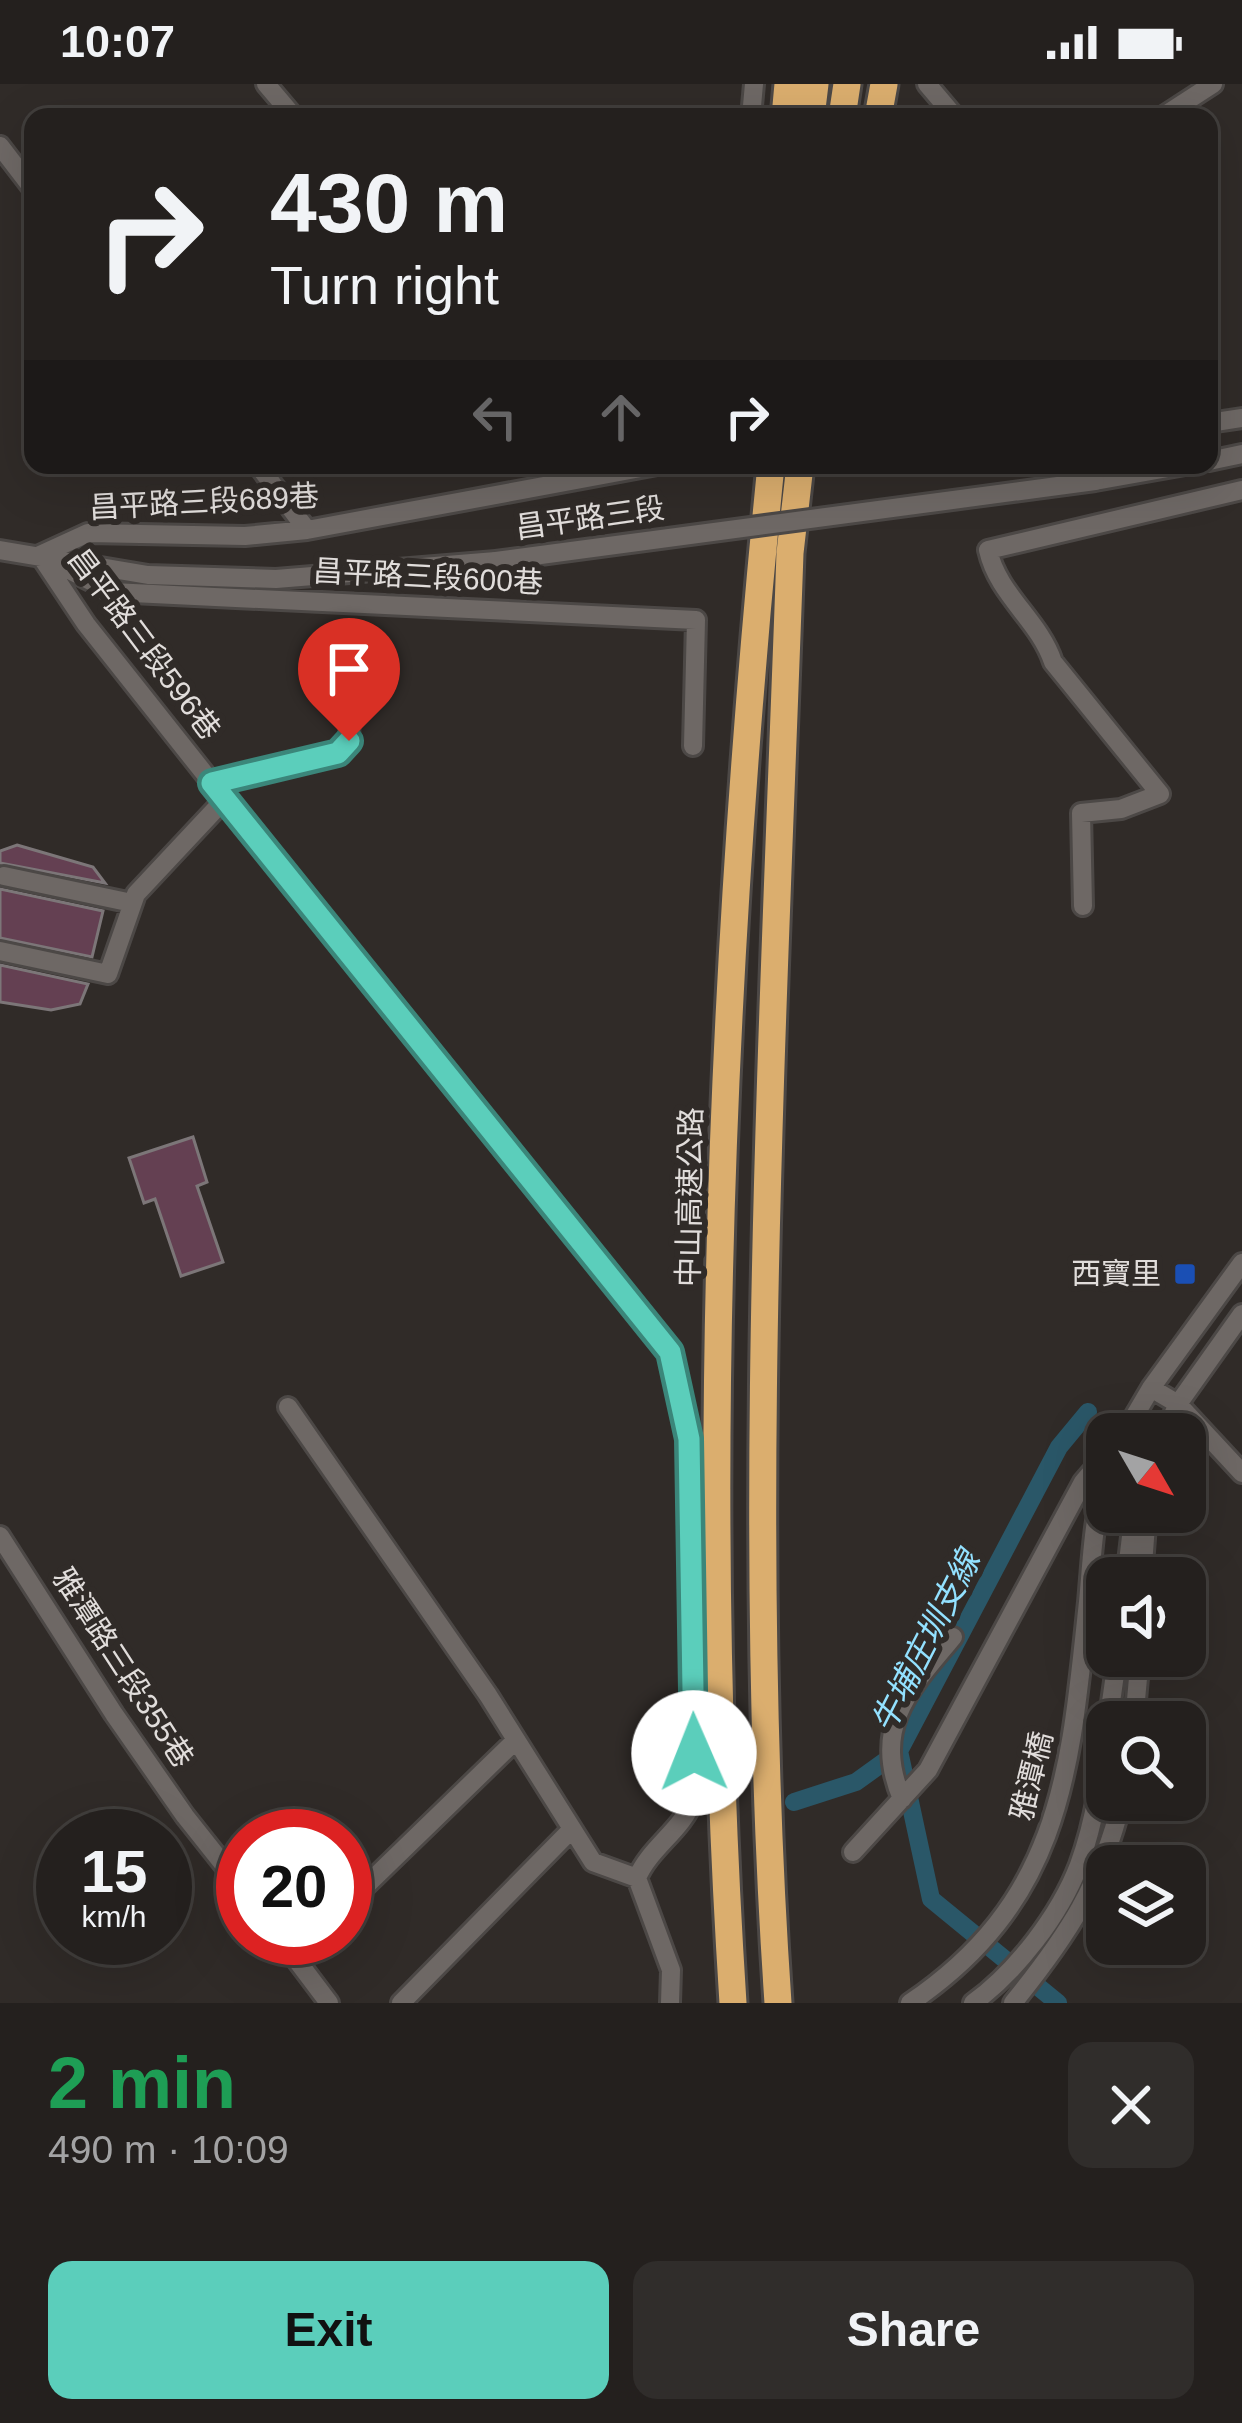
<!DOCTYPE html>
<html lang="en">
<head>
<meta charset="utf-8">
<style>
  body { margin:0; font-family:Arial,"Noto Sans TC",sans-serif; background:#302d2b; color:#f1f3f6; height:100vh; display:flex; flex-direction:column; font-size:45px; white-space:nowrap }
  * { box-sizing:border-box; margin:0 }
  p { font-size:39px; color:#a3a3a4 }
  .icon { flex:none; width:66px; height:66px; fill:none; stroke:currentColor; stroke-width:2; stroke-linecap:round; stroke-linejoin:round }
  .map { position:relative; height:1919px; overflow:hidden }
  .sheet { display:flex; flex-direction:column; background:#24201e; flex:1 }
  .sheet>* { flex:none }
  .top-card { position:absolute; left:24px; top:24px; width:1194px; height:366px; border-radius:24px; box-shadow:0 12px 48px #0002,0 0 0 3px #413e3c; background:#24201e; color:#f1f3f6; overflow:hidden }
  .needle { width:78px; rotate:129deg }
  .buttons { position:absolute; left:1086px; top:1329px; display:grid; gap:24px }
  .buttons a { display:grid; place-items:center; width:120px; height:120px; border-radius:24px; background:#24201e; box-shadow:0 12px 48px #0002,0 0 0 3px #413e3c; font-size:60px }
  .speed { position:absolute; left:36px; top:1725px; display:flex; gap:24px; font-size:60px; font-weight:700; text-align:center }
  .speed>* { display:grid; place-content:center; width:156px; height:156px; border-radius:50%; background:#24201e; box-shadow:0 12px 48px #0002,0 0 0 3px #413e3c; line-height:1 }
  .speed small { font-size:30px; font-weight:400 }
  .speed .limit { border:18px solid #d22; background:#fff; color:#111 }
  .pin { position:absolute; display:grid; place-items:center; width:102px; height:102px; color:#fff; margin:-123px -51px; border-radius:50% 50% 50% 0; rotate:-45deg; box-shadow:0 0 12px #0007 }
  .pin .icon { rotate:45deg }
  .me { position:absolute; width:132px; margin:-66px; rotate:359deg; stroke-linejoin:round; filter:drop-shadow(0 0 9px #0008) }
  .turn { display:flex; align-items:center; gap:42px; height:252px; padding:0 48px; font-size:54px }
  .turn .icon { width:156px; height:156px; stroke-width:2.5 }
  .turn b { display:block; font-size:84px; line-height:102px }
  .lanes { display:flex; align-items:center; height:114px; padding:0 48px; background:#0003; justify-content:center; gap:60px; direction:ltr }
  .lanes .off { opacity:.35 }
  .round { display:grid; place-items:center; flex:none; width:126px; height:126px; border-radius:24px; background:#302d2b }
  .head { display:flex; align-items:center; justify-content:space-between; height:204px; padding:0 48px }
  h1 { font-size:72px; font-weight:600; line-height:90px; color:#1e9e55 }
  .cta { display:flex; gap:24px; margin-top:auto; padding:24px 48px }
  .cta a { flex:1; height:138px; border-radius:24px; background:#5bcebb; color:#111; font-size:48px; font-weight:600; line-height:138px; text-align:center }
  .cta a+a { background:#302d2b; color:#f1f3f6 }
  .status { display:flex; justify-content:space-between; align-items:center; height:84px; padding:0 60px; background:#24201e; direction:ltr }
  .status svg { height:33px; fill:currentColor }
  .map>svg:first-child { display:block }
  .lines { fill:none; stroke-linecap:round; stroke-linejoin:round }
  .canal { stroke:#2a5768; stroke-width:18 }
  .building { fill:#644052; stroke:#7c7678; stroke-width:3 }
  .minor-casing { stroke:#4c4846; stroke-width:24 }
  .highway-casing { stroke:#4c4846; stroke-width:33 }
  .minor { stroke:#6e6865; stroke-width:18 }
  .highway { stroke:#dbae6e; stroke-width:27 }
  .minor-bridge-casing { stroke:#4c4846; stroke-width:24; stroke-linecap:butt }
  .minor-bridge { stroke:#6e6865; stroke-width:18 }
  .route-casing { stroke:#3b867a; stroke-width:30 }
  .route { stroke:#5bcebb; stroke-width:21 }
  .transit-dot { fill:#1a4fb4; stroke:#302b28; stroke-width:4.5 }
  .labels { text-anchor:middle; stroke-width:12; stroke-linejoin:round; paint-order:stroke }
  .street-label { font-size:30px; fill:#e1dddb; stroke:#302b28 }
  .poi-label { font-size:30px; fill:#e1dddb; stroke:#302b28; text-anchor:end }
  .water-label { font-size:33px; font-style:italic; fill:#93e1ff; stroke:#302b28 }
</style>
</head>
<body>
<div class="status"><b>10:07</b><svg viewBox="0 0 49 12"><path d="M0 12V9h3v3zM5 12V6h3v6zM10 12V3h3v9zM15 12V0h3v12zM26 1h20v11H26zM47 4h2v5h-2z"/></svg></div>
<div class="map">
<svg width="1242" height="1919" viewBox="0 0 1242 1919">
  <rect width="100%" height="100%" fill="#302b28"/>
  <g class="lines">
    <path class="canal" d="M794,1718L856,1698L899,1667
      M1058,1919L931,1815L899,1667L1059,1363L1088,1328"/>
  </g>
  <path class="building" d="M17,761L93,783L105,799L0,779V767Z
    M0,805L103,827L92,873L0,854Z
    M0,881L88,900L80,920L51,926L0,918Z
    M193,1053L207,1098L197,1102L223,1178L181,1192L155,1115L144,1119L129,1074Z"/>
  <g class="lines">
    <defs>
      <path id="minor" d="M266,0L294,33
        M927,0L955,33
        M751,33L754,0
        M1162,33L1213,0
        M0,62L33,105
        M1209,339L1242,334
        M1209,377L1242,370
        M258,381L307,446
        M1095,397L1185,381
        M0,466L148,491L276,495L496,477
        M40,471L86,540L212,699L671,1268L689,1355L694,1714C683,1746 650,1763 637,1794
        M40,471L88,449L245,452L307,446L657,381
        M44,473L112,508L696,536L693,662
        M212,699L338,669L349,657L350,629
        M4,792L132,819
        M1083,822L1081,729L1121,725L1160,710L1053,578C1039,536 998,511 988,466L1242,406
        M0,867L108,890L136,810L225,715
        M1151,1304L1178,1320L1242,1389
        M288,1323L488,1611L593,1778L637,1794L671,1886L670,1919
        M1124,1350L1151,1304L1242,1179
        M1164,1350L1178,1320L1242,1230
        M0,1452L114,1630L185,1732L243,1805
        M1126,1494L1134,1428
        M1142,1494L1147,1428
        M1134,1638L1140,1572
        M902,1715C872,1644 908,1606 953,1553
        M853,1768L928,1686L1083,1398L1107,1370
        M345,1822L516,1656
        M280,1854L329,1919
        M294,1872L312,1854
        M401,1919L572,1745
        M910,1919C1063,1815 1070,1686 1088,1518C1092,1476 1093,1431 1107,1391
        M973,1919C1016,1888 1060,1831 1079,1781C1103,1716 1106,1640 1118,1572
        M1013,1919C1068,1851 1101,1801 1122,1716"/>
      <path id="highway" d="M785,33L788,0
        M811,33L815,0
        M842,33L847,0
        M878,33L884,0
        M733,1919C700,1410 720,888 771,381
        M778,1919C745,1437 773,951 790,469L800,381"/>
    </defs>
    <use href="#minor" class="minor-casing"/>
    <use href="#highway" class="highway-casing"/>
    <use href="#minor" class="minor"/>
    <use href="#highway" class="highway"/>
    <defs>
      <path id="minor-bridge" d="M496,477L1095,397"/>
    </defs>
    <use href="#minor-bridge" class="minor-bridge-casing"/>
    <use href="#minor-bridge" class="minor-bridge"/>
  </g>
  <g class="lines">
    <defs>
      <path id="route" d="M349,657L338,669L212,699L670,1268L689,1355L694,1669"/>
    </defs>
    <use href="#route" class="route-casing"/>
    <use href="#route" class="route"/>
  </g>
  <rect class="transit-dot" x="1173" y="1178" width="24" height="24" rx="6"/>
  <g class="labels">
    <g class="street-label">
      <text transform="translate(204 418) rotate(-3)" y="10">昌平路三段689巷</text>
      <text transform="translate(590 434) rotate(-8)" y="10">昌平路三段</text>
      <text transform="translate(428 493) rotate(3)" y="10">昌平路三段600巷</text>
      <text transform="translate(144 560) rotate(53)" y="10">昌平路三段596巷</text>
      <text transform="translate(690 1113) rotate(-89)" y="10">中山高速公路</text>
      <text transform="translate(123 1584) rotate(57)" y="10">雅潭路三段355巷</text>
      <text transform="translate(1032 1692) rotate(-76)" y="10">雅潭橋</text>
    </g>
    <g class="poi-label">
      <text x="1161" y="1200">西寶里</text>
    </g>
    <g class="water-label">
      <text transform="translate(925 1557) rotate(-63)" y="12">牛埔庄圳支線</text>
    </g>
  </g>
</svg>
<div class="buttons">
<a><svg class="needle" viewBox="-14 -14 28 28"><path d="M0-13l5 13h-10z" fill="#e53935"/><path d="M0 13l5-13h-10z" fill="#a3a3a4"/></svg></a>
<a><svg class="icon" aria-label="sound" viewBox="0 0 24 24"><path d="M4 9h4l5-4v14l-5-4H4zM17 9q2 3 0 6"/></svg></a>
<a><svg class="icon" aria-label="search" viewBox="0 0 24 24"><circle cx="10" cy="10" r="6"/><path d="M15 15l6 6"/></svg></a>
<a><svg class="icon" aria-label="layers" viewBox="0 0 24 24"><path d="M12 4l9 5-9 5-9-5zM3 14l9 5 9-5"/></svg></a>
</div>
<div class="speed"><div>15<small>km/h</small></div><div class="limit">20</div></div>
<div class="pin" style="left:349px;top:657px;background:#d93025"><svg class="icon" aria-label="arrive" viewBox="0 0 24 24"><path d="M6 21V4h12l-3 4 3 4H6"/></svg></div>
<svg class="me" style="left:694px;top:1669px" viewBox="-20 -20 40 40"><circle r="19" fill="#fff"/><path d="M0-13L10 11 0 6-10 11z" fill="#5bcebb"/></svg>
<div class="top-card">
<div class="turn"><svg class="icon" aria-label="right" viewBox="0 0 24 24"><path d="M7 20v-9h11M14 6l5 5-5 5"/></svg><div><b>430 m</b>Turn right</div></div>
<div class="lanes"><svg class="icon off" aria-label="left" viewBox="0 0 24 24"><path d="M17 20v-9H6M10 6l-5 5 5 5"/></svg><svg class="icon off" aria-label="ahead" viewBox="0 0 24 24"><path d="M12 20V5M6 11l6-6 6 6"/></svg><svg class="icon" aria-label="right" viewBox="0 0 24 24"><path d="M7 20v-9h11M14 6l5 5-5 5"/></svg></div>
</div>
</div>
<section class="sheet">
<div class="head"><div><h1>2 min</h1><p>490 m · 10:09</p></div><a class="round"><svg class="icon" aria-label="close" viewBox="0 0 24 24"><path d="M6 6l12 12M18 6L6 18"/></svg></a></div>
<div class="cta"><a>Exit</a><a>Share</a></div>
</section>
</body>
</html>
